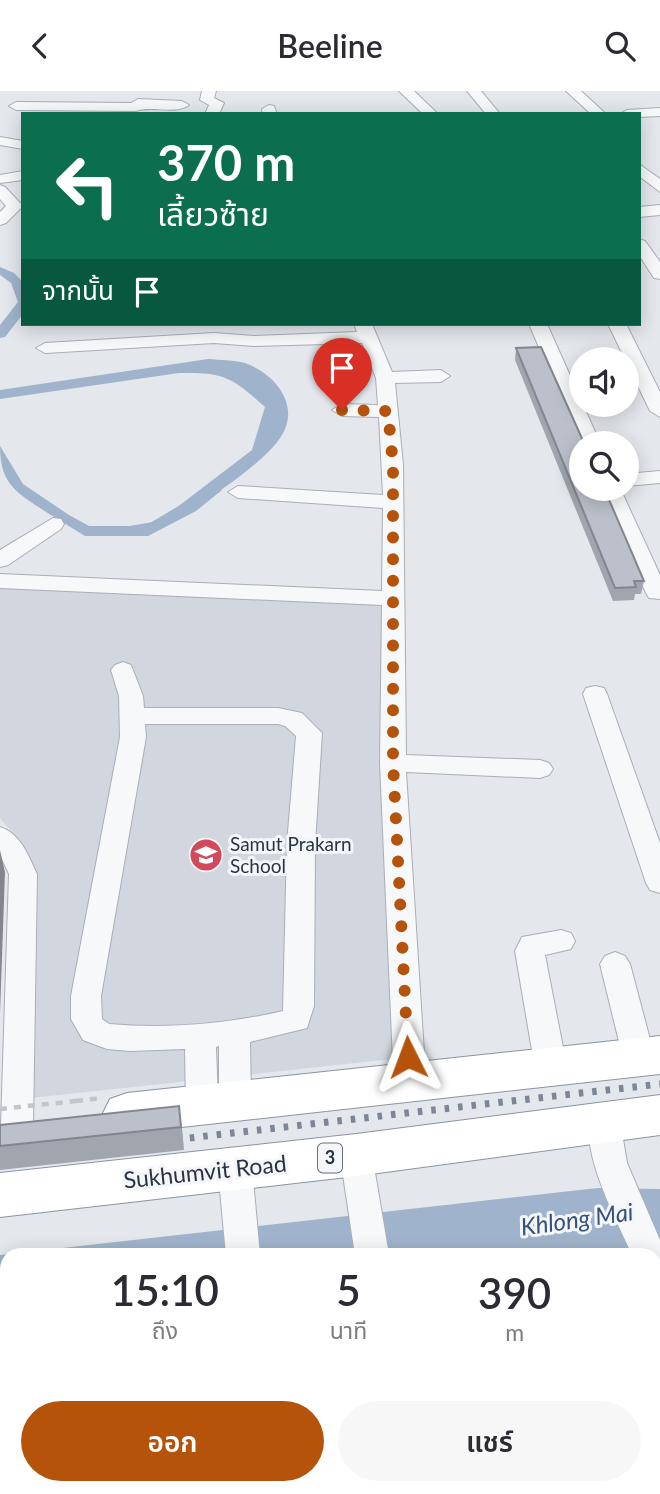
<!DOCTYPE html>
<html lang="th">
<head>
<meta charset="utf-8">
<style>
  body { margin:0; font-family:Lato,"Noto Sans Thai",sans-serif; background:#f7f7f7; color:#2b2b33; height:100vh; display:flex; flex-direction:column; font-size:26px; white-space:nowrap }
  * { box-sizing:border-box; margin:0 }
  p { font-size:23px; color:#7c7c81 }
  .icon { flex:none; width:38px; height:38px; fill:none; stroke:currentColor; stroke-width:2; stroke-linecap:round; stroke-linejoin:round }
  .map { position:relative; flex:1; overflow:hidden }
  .sheet { position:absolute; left:0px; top:1157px; width:662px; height:247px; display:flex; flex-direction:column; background:#fff; border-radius:21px 21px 0 0; box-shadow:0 4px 18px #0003 }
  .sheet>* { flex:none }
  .guide { position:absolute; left:21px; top:21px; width:620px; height:214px; border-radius:0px; box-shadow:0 4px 18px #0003; background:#0b6e4f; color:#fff; overflow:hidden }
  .tools { position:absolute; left:569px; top:256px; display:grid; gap:14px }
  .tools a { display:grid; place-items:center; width:70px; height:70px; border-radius:50%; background:#fff; box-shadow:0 4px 18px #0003; font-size:35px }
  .pin { position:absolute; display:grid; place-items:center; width:60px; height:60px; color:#fff; margin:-72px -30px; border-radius:50% 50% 50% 0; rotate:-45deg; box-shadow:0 0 7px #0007 }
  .pin .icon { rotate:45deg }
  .me { position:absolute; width:77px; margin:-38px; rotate:357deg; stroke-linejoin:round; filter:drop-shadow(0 0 5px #0008) }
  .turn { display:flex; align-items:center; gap:24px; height:147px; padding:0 21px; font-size:32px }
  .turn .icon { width:91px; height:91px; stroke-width:2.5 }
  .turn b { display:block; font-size:49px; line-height:60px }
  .then { display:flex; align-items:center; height:66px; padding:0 21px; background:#0003; gap:14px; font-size:26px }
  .eta { display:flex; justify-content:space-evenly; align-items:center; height:119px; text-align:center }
  .eta b { font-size:42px; font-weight:600; line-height:49px }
  .button { display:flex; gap:14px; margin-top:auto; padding:14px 21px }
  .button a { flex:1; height:80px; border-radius:42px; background:#b45309; color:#fff; font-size:28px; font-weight:600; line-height:80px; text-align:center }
  .button a+a { background:#f7f7f7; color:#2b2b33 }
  header { display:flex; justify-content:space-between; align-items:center; height:91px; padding:0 21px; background:#fff; font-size:32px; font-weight:600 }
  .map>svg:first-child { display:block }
  .built { fill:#d2d6de }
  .water { fill:#9fb4cc }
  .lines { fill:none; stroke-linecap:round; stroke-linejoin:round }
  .canal { fill:#9fb4cc; fill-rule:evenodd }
  .minor-casing { stroke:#a9aeb7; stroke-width:2 }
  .highway-casing { stroke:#8b94a3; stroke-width:2 }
  .path { stroke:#c2c5cb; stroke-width:4.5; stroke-dasharray:7 7; stroke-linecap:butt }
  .minor { fill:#f7f8fa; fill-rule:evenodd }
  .highway { fill:#fff; fill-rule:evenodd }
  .rail { stroke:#7d8696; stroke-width:7; stroke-dasharray:4.5 9; stroke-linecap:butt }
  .path-bridge { stroke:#c2c5cb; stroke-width:4.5; stroke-dasharray:7 7; stroke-linecap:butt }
  .wall { fill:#a1a5ae }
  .shaded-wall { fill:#83868d }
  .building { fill:#bbc0ca; stroke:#83868d; stroke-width:2 }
  .route { stroke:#b45309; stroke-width:12; stroke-dasharray:0 21.6 }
  .labels { text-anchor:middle; stroke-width:6; stroke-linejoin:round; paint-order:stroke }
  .shield { fill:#f4f6f9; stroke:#676e7b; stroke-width:2 }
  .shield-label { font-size:18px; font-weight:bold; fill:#2b3445 }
  .poi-label { font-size:19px; fill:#2b3445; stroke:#f4f6f9; text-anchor:start }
  .near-street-label { font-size:23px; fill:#2b3445; stroke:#f4f6f9 }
  .near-water-label { font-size:24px; font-style:italic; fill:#34527a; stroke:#f4f6f9 }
</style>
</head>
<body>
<header><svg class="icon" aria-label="back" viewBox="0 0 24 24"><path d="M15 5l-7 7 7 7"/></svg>Beeline<svg class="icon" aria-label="search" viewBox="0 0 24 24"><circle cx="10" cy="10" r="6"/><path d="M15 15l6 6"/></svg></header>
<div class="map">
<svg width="660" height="1403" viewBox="0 0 660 1403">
  <rect width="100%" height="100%" fill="#e4e7ec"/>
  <path class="built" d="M0,497L381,514L392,968L31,1007L34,780L18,748L0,727Z"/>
  <path class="water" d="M208,268C220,269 234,269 245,272C278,284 303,318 278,350C255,380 182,428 146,439C138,441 128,440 119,440C83,440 70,437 40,417C12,399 0,389 0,355L23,393L69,424L91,436H123L159,430L252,359L265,316C232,286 224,281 179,282L0,308V299Z
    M598,1097L660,1098V1197L654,1164H7V1298L0,1299V1164Z"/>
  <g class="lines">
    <path class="canal" d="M0,176L14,182L23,191V223L5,246L0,247V234L18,211L11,192L0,184Z
      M214,394L222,399L196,420L148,445H85L59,429L67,424L88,435H145Z"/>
    <defs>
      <path id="minor" d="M202,0H216L214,7L224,12L219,23H205L209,14L200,9Z
        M399,0H414L438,23H423Z
        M467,0H481L500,23H486Z
        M566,0H581L606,23H591Z
        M138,8L182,10L189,14C176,24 151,14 136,20L16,19L9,15L16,11L131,12Z
        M269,14L274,15L277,23H263L262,18Z
        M660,17V25L639,26V23H620L627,19Z
        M0,46L23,50V58L0,54Z
        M639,73L660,88V101L639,85Z
        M23,80V89L0,92V84Z
        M0,94L5,96L23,115L6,132L0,134V121L6,115L0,108Z
        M660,114V124L639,126V116Z
        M639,148L645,150L660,171V188L654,187L639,164Z
        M354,233H372L392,281L441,279L450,285L441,291L395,292L403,374L406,664L540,669L549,672L553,678L549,684L540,687L406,681L426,993L421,1003L410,1006L399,1003L394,993L380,672L382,514L0,497V483L382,500L383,417L238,407L228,401L238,395L383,404L379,326L342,325L332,319L342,313L378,314L376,287L362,252L254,255L214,252L45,262L36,257L45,252L214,242L254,245L357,241Z
        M529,233H547L600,352H580Z
        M608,233H626L660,301V326L650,320Z
        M660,380V392L626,395V383Z
        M600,397H620L660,484V508L649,507L646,502Z
        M53,427L61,428L64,433L61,438L8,474L0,476V459Z
        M123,571L131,574L143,605L144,617H278L302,622L322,642L315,753L314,915L307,937L250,951L251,1010L246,1020L235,1024L224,1020L219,1010V955L216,956L218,1013L213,1023L202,1027L191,1023L186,1013L185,958L130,960L107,958L83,949L71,928V905L120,646L119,605L111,579L115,574ZM145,633H278L285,635L296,645L287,753L283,920C227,933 166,938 109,933L102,928L101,905L146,646Z
        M595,595L604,597L607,603L660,752V802L650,799L646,792L583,603L586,597Z
        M0,736C21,743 28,764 37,783L33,1034L28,1044L17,1048L6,1044L1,1034L9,783L0,764Z
        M561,839L571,842L575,850L571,858L545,864L567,977L562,986L551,990L540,986L535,977L515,860L522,846Z
        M615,861L625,865L630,873L655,967L650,976L639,980L628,976L623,967L600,873L605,865Z
        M604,1016L615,1020L620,1030L627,1072L660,1149V1205L654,1203V1164H632C617,1129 576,1055 593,1020Z
        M356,1049L368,1054L372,1064L389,1164H355L340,1064L344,1054Z
        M235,1063L247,1068L252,1078L260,1164H226L218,1078L223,1068Z
        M660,1259V1295L654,1297V1260Z
        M7,1326V1364L0,1365V1327Z
        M71,1396H187V1403H68Z
        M245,1396H291L289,1403H242Z
        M533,1396H572L574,1403H534Z"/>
      <path id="highway" d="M660,945V983L127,1042L110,1036L103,1022L110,1008L127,1002Z
        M660,1004V1044L356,1085L0,1126V1082L356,1043Z"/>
    </defs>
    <use href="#minor" class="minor-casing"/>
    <use href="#highway" class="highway-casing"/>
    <path class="path" d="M76,1010L102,1007"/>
    <use href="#minor" class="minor"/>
    <use href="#highway" class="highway"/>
    <path class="rail" d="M163,1050L660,993"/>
    <path class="path-bridge" d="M0,1018L76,1010V1017"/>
  </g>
  <path class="wall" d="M516,257L644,490L641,503H635L634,509L613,510L515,269Z
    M179,1015L184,1059L0,1079V1034Z"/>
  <path class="shaded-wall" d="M0,759L5,781L0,922Z
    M179,1015L182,1039L184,1059L181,1036Z"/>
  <path class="building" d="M541,256L584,352H581V397H604L644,490H634L636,496L615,497L516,257Z
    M179,1015L181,1036L0,1055V1034Z"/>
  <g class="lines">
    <path class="route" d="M342,319L388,320L393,374V671L408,966"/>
  </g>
  <defs>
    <symbol id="school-disc" viewBox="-11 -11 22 22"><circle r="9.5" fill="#d1495b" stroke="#f4f6f9"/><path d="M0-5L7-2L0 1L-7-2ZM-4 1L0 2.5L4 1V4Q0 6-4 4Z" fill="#fff"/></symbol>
  </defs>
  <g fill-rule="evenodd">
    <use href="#school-disc" x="187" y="745" width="38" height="38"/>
  </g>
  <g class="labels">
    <rect class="shield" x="318" y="1052.5" width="24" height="29" rx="5"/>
    <g class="shield-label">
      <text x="330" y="1073">3</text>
    </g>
    <g class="poi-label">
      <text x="230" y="760">Samut Prakarn<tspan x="230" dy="22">School</tspan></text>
    </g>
    <g class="near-street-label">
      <text transform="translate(205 1081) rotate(-6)" y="8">Sukhumvit Road</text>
    </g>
    <g class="near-water-label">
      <text transform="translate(577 1129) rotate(-8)" y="8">Khlong Mai</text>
    </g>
  </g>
</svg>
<div class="tools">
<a><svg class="icon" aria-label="sound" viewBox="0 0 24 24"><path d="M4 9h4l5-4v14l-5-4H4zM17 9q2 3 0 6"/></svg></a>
<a><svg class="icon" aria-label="search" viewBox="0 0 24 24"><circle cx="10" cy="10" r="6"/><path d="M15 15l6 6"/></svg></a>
</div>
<div class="pin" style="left:342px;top:319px;background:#d93025"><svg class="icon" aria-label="arrive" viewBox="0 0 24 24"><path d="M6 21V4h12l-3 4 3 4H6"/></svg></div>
<svg class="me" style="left:408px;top:966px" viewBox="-20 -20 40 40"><path d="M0-17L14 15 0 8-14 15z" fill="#b45309" stroke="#fff" stroke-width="4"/></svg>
<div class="guide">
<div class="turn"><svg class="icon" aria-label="left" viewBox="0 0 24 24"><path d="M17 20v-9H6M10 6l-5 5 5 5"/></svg><div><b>370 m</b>เลี้ยวซ้าย</div></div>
<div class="then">จากนั้น<svg class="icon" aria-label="arrive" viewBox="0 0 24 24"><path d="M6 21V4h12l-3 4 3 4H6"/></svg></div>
</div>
<section class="sheet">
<div class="eta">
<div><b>15:10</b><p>ถึง</p></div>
<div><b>5</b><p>นาที</p></div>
<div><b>390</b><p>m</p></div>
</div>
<div class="button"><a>ออก</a><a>แชร์</a></div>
</section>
</div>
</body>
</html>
